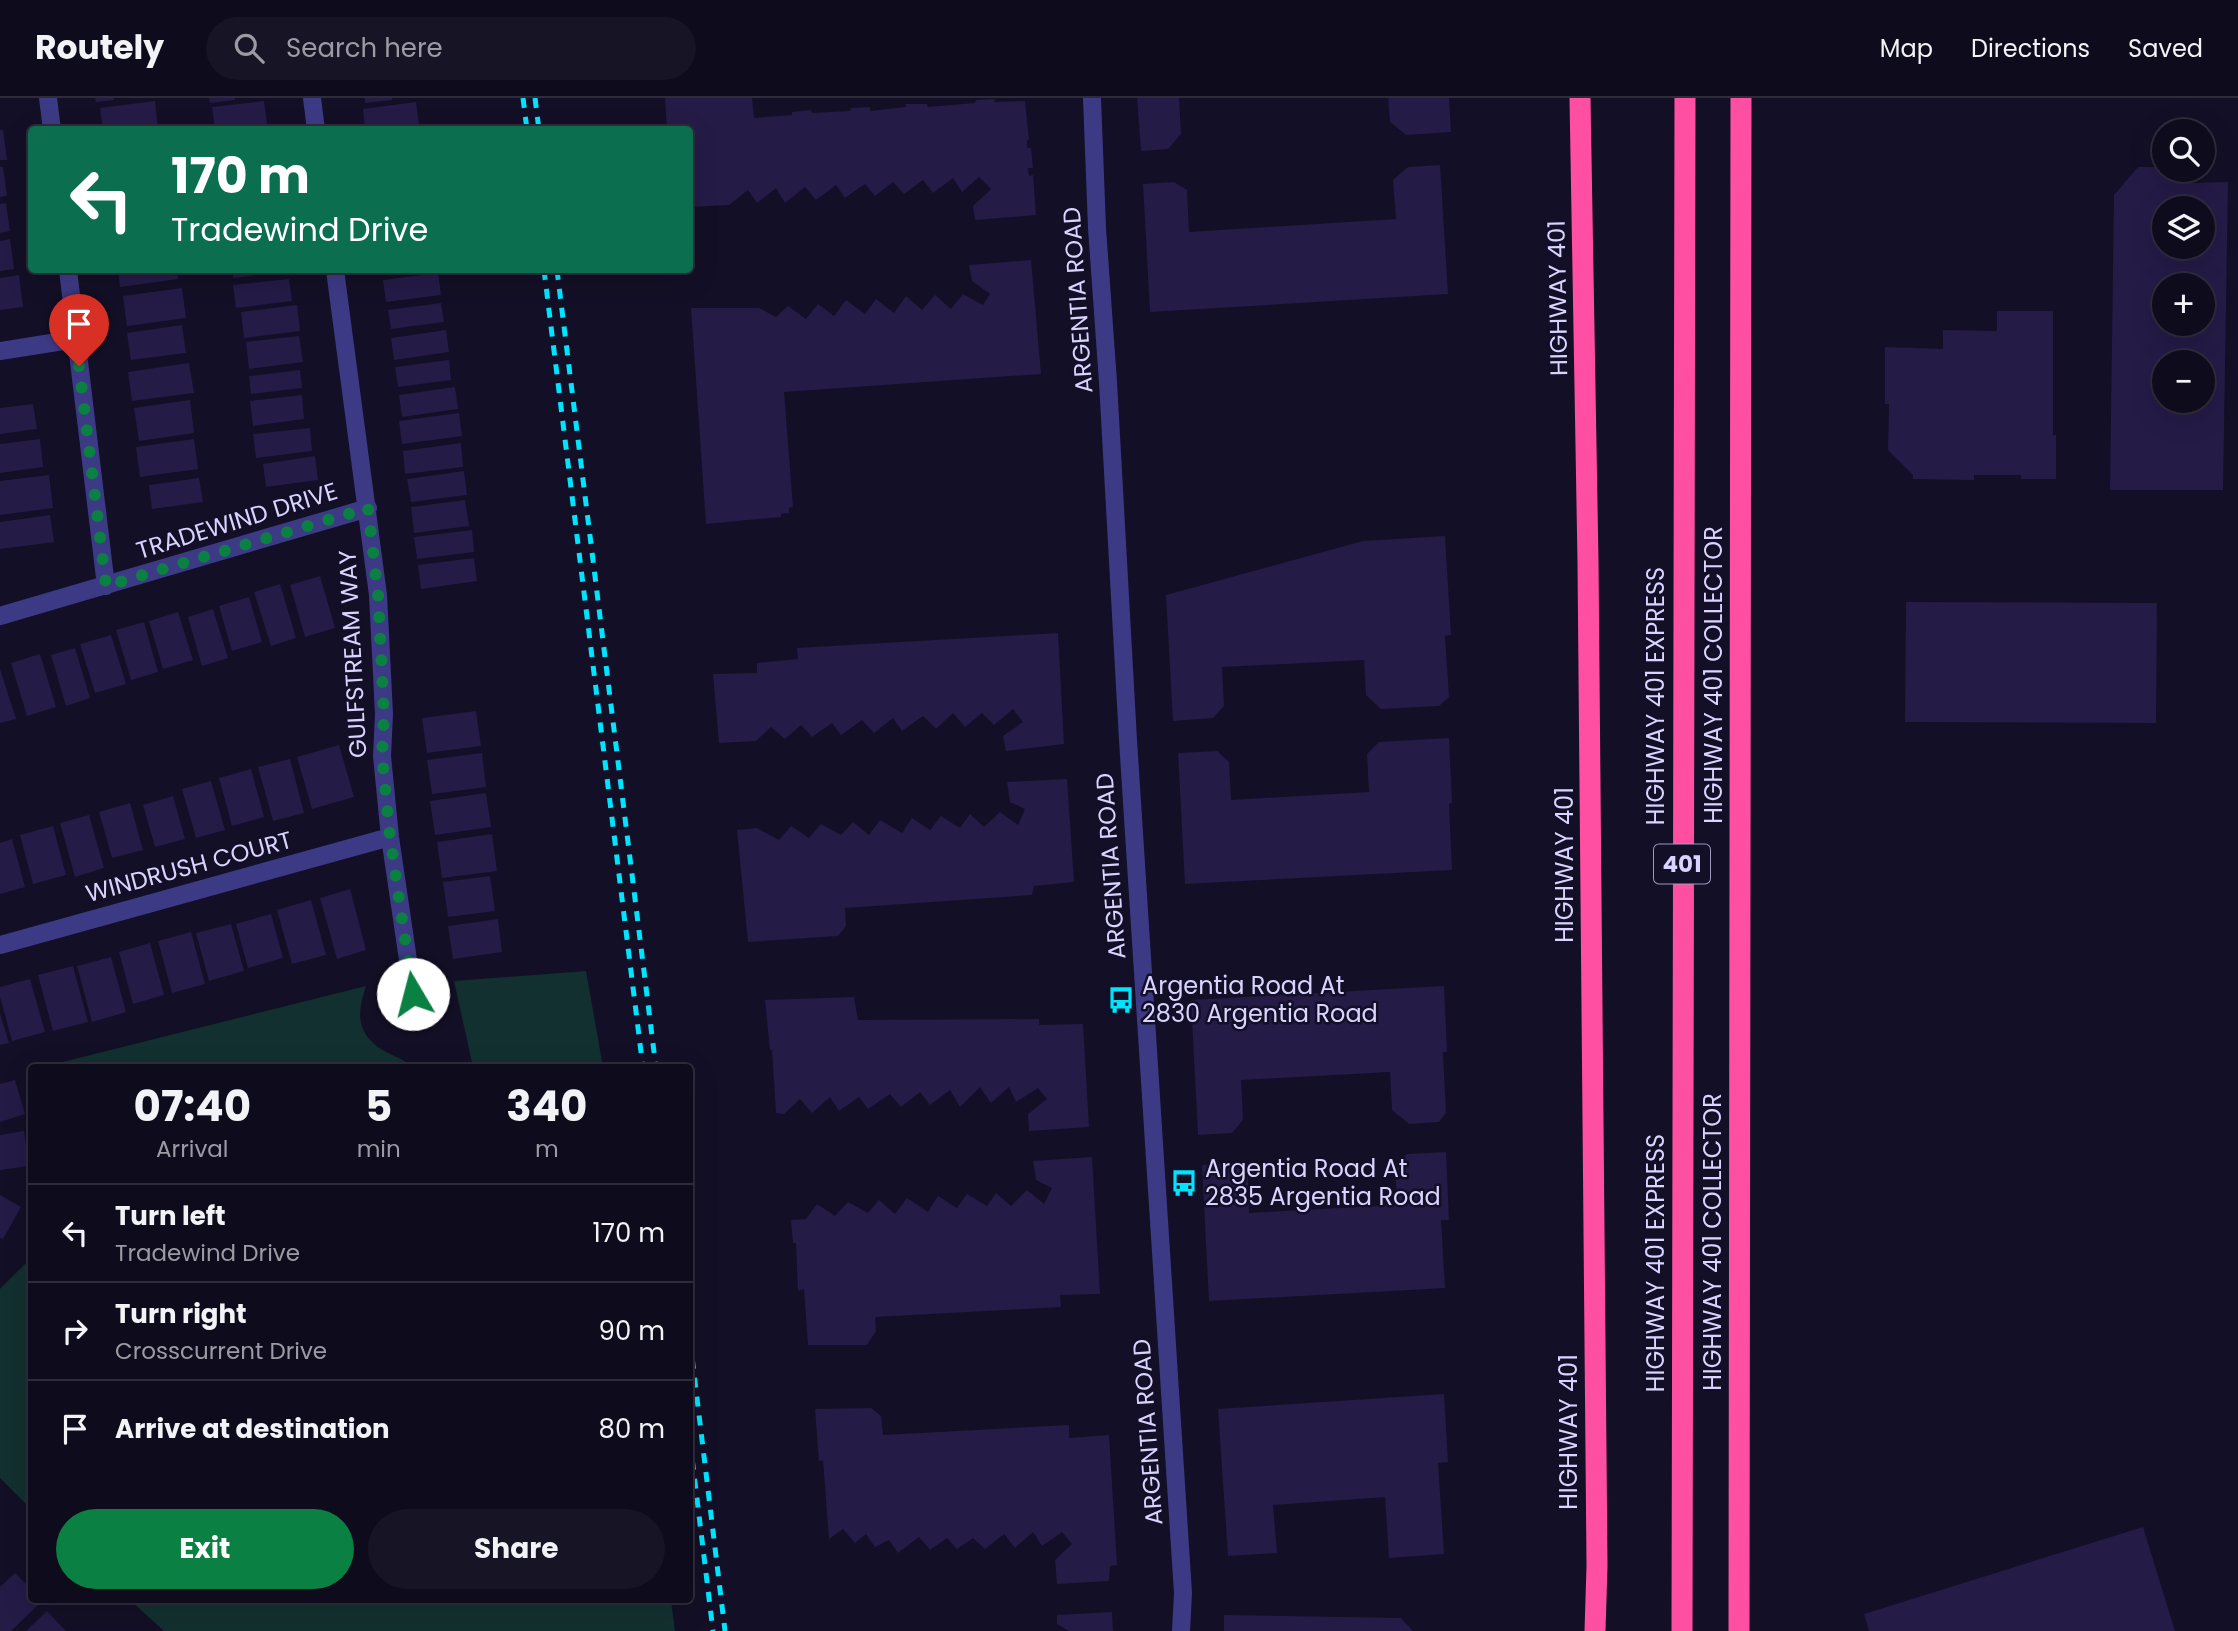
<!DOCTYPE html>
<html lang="en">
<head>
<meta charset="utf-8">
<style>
  body { margin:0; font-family:Poppins,sans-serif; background:#171425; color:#f1f3f6; height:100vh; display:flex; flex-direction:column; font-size:26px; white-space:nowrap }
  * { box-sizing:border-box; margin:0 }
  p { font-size:23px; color:#9b9ba3 }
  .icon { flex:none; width:38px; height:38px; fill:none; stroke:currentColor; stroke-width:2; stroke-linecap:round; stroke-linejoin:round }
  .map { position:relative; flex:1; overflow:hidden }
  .sheet { position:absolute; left:28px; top:966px; width:665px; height:539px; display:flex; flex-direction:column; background:#0e0b1c; border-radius:7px; box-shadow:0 7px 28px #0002,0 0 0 2px #2e2b3b }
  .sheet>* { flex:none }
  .top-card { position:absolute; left:28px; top:28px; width:665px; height:147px; border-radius:7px; box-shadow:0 7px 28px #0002,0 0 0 2px #2e2b3b; background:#0b6e4f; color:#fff; overflow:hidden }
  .tools { position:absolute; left:2152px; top:21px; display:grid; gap:14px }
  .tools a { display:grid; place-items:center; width:63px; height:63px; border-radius:50%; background:#0e0b1c; box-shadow:0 7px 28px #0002,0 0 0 2px #2e2b3b; font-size:35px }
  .pin { position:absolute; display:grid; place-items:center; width:60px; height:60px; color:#fff; margin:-72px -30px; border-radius:50% 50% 50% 0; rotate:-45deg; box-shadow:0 0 7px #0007 }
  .pin .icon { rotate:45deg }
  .me { position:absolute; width:77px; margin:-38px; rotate:352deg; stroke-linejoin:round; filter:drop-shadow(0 0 5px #0008) }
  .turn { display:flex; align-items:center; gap:24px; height:147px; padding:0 28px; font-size:32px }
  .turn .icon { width:91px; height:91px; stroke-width:2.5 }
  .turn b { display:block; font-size:49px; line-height:60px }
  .eta { display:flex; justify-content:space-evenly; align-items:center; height:119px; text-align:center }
  .eta b { font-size:42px; font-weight:700; line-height:49px }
  .primary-button { display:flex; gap:14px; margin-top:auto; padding:14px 28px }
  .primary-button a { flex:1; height:80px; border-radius:42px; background:#0b8043; color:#fff; font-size:28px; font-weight:700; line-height:80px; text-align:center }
  .primary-button a+a { background:#171425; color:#f1f3f6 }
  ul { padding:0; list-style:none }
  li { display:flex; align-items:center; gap:21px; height:98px; padding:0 28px; border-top:2px solid #2e2b3b }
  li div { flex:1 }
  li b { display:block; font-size:26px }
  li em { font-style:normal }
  header { display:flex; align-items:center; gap:42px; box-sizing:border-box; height:98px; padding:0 35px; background:#0e0b1c; border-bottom:2px solid #2e2b3b }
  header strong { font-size:33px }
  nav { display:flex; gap:38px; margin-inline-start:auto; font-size:24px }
  .search { width:490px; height:63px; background:#171425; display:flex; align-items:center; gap:18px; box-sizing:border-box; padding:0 24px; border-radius:38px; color:#9b9ba3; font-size:26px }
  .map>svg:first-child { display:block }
  .green { fill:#12302f }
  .building { fill:#241b47; fill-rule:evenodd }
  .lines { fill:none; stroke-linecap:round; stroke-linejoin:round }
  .minor { stroke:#3d3a85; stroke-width:18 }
  .highway { stroke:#ff4fa3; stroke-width:21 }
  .rail { stroke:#00e5ff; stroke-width:5; stroke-dasharray:10 9; stroke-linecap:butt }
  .route { stroke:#0b8043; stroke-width:12; stroke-dasharray:0 21.6 }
  .labels { text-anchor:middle; stroke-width:5; stroke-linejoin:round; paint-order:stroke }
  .shield { fill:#130f26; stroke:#9e99be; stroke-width:2 }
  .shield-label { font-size:23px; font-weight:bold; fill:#d9d4ff }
  .street-label { font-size:24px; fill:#d9d4ff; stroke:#130f26 }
  .poi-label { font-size:24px; fill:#d9d4ff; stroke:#130f26; text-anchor:start }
</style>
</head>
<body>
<header>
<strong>Routely</strong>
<div class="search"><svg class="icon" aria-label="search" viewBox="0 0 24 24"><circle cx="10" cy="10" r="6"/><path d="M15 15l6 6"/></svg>Search here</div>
<nav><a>Map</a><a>Directions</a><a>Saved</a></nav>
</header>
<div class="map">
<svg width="2238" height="1533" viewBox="0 0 2238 1533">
  <rect width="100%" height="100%" fill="#130f26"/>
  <path class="green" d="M586,873L603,969H473L454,883Z
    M366,888C358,912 355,932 378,949C389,957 403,960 412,969H60L59,965Z
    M31,1160V1411L0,1380V1191Z
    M130,1502H671L675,1533H164Z"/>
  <path class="building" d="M95,0H114V2L96,4Z
    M209,0H235V2L210,5Z
    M365,0H392V2L365,5Z
    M665,0H752L754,20L792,17V14L811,12L812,15L850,13L851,10L870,9V13L906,9V6H927L928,9L975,5L976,2L994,1L995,4L1025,3L1029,42H1027V50H1031L1033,70H1028L1029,78L1033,77L1036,117L975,122L973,108L991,91L979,79L962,94L953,80L933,95L923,82L904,96L893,84L875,98L865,86L845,100L836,87L816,102L805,89L785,105L776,90L757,105L748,92L729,107L690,109V32H667Z
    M1137,0H1179L1181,36L1168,51L1141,53Z
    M1388,0H1449L1451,34L1406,37L1390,24Z
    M155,3L158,31L103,32L100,10Z
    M264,3L267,26L215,32L212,9Z
    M416,4L419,27L365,32L363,11Z
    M0,32H3L7,62H0Z
    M1440,67L1448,196L1150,214L1143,86L1174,84L1187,92L1189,134L1396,121L1393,82L1408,69Z
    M0,69H3L7,98L0,99Z
    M2138,69H2165V72H2188L2187,85L2228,84L2223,392H2110L2114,97ZM2165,110H2203V149H2165ZM2165,187H2203V226H2165ZM2165,264H2203V303H2165Z
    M6,105L10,133L0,135V106Z
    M10,141L14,171L0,173V143Z
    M1031,162L1041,276L784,294L793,409L789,410V415L781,416V419L706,426L691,210H759L776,219L788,208L806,221L818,206L834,218L846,202L865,216L876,201L894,215L906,198L922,212L935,197L951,211L963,196L983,207L990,196L972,183L969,167Z
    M118,172H177L178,181L120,189Z
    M232,172H287V173L233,180Z
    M382,172H409V173L383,177Z
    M438,175L441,197L386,204L383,182Z
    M19,177L23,209L0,212V180Z
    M289,181L292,203L236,210L233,187Z
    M182,190L186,220L127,228L123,198Z
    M441,205L444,224L391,231L388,212Z
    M297,207L300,233L244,240L241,214Z
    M1997,213H2053V337H2056V381H2021V377H1974V382L1913,381V377L1888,352L1889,306H1885V249L1943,251V232L1997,233Z
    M182,227L186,255L131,262L127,235Z
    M446,232L449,254L394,262L391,240Z
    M299,238L303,264L249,271L246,244Z
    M449,262L451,282L398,289L395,269Z
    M189,265L194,295L132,303L128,274Z
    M300,272L302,290L251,296L249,278Z
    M455,289L458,311L402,319L399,297Z
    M302,297L304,321L253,328L250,303Z
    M190,302L194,335L139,343L134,310Z
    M33,306L37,331L0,336V310Z
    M459,315L462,338L402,346L399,323Z
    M310,330L312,353L256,360L253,336Z
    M40,341L43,369L0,375V346Z
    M194,341L198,371L140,379L136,349Z
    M461,345L463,369L405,376L403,353Z
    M315,358L318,382L266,389L263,366Z
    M464,373L467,397L411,404L407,381Z
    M49,377L53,410L0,417V383Z
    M199,380L203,404L152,411L149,387Z
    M465,402L469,428L414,435L411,409Z
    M50,417L54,444L0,451V424Z
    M472,432L474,454L417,461L414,439Z
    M1445,438L1451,537L1445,538L1449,599L1439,608L1381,611L1366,597L1364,562L1222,569L1224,608L1213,620L1173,623L1166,497L1363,443Z
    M474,460L477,483L421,491L418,467Z
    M320,478L335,530L305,539L290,487Z
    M280,486L296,540L271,548L254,494Z
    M249,499L262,544L232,553L219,508Z
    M1906,504L2157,505L2156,625L1905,624Z
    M213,511L228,560L202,568L188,519Z
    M178,514L193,562L163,571L149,523Z
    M144,524L158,574L131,582L116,532Z
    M1058,535L1064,646L1006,653L1003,638L1023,624L1013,611L994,627L982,615L965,629L953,615L936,631L923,618L902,633L893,620L874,635L862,622L841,637L832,625L812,639L801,627L785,641L771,629L756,643L719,645L713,576L757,575V565L798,561L797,550Z
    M111,537L126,586L95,595L80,546Z
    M75,550L90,600L66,608L51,557Z
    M40,556L56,609L27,618L11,565Z
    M0,571L16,621L0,625Z
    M476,613L481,648L427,655L422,620Z
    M1449,640L1452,705L1449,706L1452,772L1185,786L1178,655L1217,653L1229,664L1231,702L1369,694L1367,656L1379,644Z
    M339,647L354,699L312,711L297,659Z
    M482,655L486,689L432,696L427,662Z
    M290,661L304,715L273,723L258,669Z
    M251,671L264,719L232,728L219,680Z
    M1067,681L1074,784L1034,788L1032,797L845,810L846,828L838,838L748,844L737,732L757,730L779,742L791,728L809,740L821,726L841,737L853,724L869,737L880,722L902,735L912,720L930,732L941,718L960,730L970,716L984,729L1000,714L1018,727L1025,711L1010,704L1007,684Z
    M211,683L225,732L196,740L182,691Z
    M486,695L491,729L435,737L430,703Z
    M173,698L185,741L155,749L143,707Z
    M130,705L143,752L112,760L99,714Z
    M89,717L104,770L75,779L60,725Z
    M53,728L66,777L33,786L20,737Z
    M492,736L497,773L442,780L437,744Z
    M12,741L25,789L0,796V745Z
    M490,778L495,813L448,819L443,784Z
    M350,791L366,852L337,861L320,800Z
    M311,802L326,857L292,866L277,812Z
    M271,816L283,860L248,870L236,826Z
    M498,821L502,854L453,861L448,828Z
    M231,826L244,873L209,883L196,835Z
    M191,834L205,886L172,895L158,843Z
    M150,845L164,897L133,906L119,854Z
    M111,859L126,914L92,924L77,868Z
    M73,868L88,924L53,933L38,877Z
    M30,881L45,934L12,943L0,899V889Z
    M1444,888L1447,954H1443L1446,1015L1439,1024L1409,1026L1392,1012L1390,974L1241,982L1243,1022L1232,1035L1198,1037L1191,902Z
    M854,899L858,922L1039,921V927L1083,926L1089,1029L1029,1033L1028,1016L1047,1001L1038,990L1016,1004L1009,989L991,1005L980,989L960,1009L950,992L930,1007L920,994L901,1009L890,996L868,1011L859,999L839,1013L830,999L812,1015L800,1001L784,1016L776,1015L772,952H770L765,902Z
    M0,915L9,945L0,947Z
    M15,982L25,1016L0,1024V986Z
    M24,1033L29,1068L0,1072V1037Z
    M1446,1054L1449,1122H1441L1445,1190L1209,1203L1202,1067L1233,1066L1248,1078L1249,1115L1397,1107L1395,1067L1407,1056Z
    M1092,1059L1100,1196L1060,1197L1061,1209L875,1219L876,1233L867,1247H808L804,1191L798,1193L796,1145H793L791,1122L806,1121L817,1106L835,1118L848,1104L868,1115L879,1102L895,1116L907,1100L928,1114L938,1098L957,1110L967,1096L987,1108L996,1095L1011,1108L1027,1092L1044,1106L1052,1090L1036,1082L1033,1063Z
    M0,1097L21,1109L3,1141L0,1140Z
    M1444,1296L1448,1364L1438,1365L1444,1456L1389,1460L1385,1399L1273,1407L1277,1455L1228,1458L1218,1311Z
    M871,1310L881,1318L883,1337L1069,1327V1340L1109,1337L1117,1467L1110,1468L1109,1483L1057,1486L1055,1462L1072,1446L1062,1434L1042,1448L1033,1434L1015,1450L1004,1436L985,1451L973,1440L957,1451L947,1440L930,1452L919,1439L898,1455L889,1442L875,1449L866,1436L855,1445L843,1431L829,1441L823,1362L819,1363L815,1311Z
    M2143,1429L2175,1533H1869L1864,1516Z
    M15,1475L32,1492V1502L42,1503L11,1533H0V1489Z
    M47,1513L66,1533H26Z
    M1112,1514L1113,1533H1069L1057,1526V1517Z
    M1224,1517L1401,1520L1413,1533H1224Z"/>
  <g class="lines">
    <path class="minor" d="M48,0L52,32
      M312,0L316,32
      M1092,0L1097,130L1108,284L1128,642L1183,1495L1181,1533
      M68,172L106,488
      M335,172L378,497L384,616L382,658L390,739L413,896
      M0,253L76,241
      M0,518L368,410
      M0,847L390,739"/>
    <path class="highway" d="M1580,0L1588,464L1597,1468L1595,1533
      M1682,1533L1685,0
      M1739,1533L1741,0"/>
    <path class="rail" d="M523,0L527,32
      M535,0L539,32
      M544,172L643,970
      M557,172L656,970
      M690,1242L725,1533
      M690,1343L713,1533"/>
  </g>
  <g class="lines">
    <path class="route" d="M79,268L106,488L368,410L378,497L384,616L382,658L390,739L413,896"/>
  </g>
  <defs>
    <symbol id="bus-bare" viewBox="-9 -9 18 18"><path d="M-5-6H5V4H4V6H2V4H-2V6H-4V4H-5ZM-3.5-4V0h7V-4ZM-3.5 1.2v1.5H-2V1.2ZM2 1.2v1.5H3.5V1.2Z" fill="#00e5ff" stroke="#130f26" stroke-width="2.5" paint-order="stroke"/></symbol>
  </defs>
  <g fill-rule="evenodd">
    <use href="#bus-bare" x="1102" y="883" width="38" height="38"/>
    <use href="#bus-bare" x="1165" y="1066" width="38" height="38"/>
  </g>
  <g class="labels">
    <rect class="shield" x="1654" y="746.5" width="56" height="39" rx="5"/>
    <g class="shield-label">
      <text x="1682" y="774">401</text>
    </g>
    <g class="street-label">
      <text transform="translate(1558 200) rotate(-91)" y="8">HIGHWAY 401</text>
      <text transform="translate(1078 202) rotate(-94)" y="8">ARGENTIA ROAD</text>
      <text transform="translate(237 423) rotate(-17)" y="8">TRADEWIND DRIVE</text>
      <text transform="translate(353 556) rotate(-93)" y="8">GULFSTREAM WAY</text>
      <text transform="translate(1714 577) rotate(-90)" y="8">HIGHWAY 401 COLLECTOR</text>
      <text transform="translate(1656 598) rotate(-90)" y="8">HIGHWAY 401 EXPRESS</text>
      <text transform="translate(1565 767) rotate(-90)" y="8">HIGHWAY 401</text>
      <text transform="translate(1111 768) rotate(-94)" y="8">ARGENTIA ROAD</text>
      <text transform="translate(189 769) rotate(-15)" y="8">WINDRUSH COURT</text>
      <text transform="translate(1713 1144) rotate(-90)" y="8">HIGHWAY 401 COLLECTOR</text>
      <text transform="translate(1656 1165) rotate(-90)" y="8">HIGHWAY 401 EXPRESS</text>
      <text transform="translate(1148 1334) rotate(-94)" y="8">ARGENTIA ROAD</text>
      <text transform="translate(1569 1334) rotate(-90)" y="8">HIGHWAY 401</text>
    </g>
    <g class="poi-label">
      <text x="1142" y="896">Argentia Road At<tspan x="1142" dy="28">2830 Argentia Road</tspan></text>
      <text x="1205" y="1079">Argentia Road At<tspan x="1205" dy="28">2835 Argentia Road</tspan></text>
    </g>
  </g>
</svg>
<div class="tools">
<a><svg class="icon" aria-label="search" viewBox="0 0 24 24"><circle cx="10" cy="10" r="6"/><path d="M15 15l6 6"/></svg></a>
<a><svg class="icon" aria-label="layers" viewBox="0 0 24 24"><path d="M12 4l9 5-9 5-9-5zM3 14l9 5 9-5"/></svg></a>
<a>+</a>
<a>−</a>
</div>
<div class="pin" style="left:79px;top:268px;background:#d93025"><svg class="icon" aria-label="arrive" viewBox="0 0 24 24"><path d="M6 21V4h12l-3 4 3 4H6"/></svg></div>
<svg class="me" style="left:413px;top:896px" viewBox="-20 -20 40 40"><circle r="19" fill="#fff"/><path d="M0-13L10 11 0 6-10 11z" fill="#0b8043"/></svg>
<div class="top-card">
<div class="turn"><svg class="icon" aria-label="left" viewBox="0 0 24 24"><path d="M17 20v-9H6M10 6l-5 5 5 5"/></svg><div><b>170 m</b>Tradewind Drive</div></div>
</div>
<section class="sheet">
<div class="eta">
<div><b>07:40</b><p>Arrival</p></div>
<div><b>5</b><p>min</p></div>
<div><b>340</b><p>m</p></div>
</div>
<ul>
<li><svg class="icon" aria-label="left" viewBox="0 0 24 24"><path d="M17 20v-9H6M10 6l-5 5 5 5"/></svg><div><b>Turn left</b><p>Tradewind Drive</p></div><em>170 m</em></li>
<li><svg class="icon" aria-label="right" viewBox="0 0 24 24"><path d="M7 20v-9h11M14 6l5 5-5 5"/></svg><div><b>Turn right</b><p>Crosscurrent Drive</p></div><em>90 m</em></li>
<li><svg class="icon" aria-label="arrive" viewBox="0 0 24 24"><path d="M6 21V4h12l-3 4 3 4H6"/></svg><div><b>Arrive at destination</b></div><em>80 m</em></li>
</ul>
<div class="primary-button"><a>Exit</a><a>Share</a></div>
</section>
</div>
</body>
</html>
